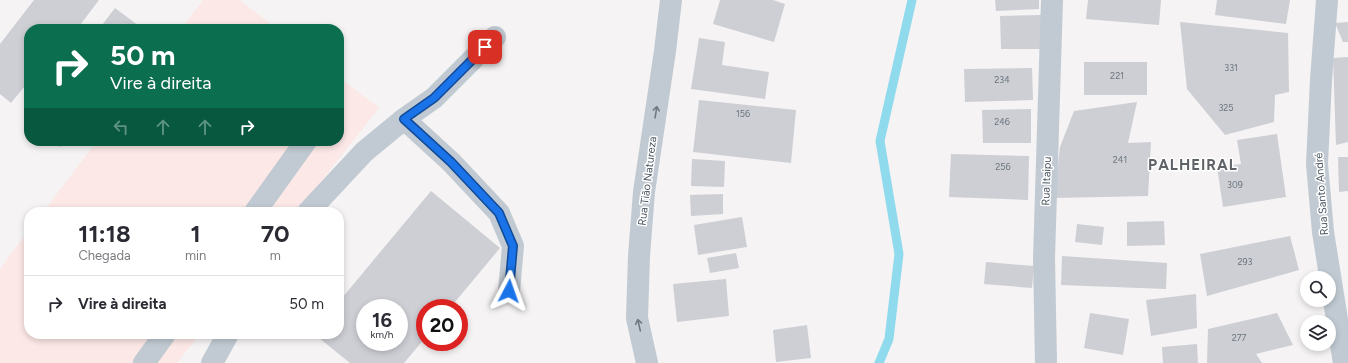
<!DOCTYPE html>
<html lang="pt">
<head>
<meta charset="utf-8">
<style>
  body { margin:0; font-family:Figtree,sans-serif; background:#f7f7f7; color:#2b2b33; height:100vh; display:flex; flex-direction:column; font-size:15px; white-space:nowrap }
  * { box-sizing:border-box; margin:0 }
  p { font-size:13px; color:#7c7c81 }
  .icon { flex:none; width:22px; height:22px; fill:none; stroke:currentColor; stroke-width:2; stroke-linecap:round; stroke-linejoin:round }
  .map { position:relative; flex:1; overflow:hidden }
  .side { position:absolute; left:24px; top:207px; width:320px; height:132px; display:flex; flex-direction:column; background:#fff; border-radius:16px; box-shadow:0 2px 6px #0003 }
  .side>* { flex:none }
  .top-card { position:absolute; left:24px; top:24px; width:320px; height:122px; border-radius:16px; box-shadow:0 2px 6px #0003; background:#0b6e4f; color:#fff; overflow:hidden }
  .controls { position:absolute; left:1300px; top:271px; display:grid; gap:8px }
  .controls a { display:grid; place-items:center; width:36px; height:36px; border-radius:50%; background:#fff; box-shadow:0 2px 6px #0003; font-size:20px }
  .speed { position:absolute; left:356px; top:299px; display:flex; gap:8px; font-size:20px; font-weight:700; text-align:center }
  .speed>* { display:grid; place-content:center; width:52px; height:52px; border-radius:50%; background:#fff; box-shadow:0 2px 6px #0003; line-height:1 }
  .speed small { font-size:10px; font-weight:400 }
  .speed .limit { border:6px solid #d22; background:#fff; color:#111 }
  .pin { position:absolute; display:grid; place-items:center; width:34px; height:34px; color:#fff; margin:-17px; border-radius:8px; box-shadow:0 2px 6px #0006 }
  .me { position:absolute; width:44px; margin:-22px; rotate:4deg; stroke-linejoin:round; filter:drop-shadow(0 0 3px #0008) }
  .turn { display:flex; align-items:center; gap:14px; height:84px; padding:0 20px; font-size:18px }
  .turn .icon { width:52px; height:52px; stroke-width:2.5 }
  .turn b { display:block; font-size:28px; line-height:34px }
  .lanes { display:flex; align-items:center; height:38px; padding:0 20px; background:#0003; justify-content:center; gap:20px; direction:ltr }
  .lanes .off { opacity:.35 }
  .eta { display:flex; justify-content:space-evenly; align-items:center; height:68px; text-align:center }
  .eta b { font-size:24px; font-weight:700; line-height:28px }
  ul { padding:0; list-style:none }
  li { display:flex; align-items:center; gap:12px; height:56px; padding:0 20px; border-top:1px solid #e1e1e2 }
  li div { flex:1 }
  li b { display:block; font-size:15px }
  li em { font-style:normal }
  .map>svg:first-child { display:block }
  .medical { fill:#fce8e6 }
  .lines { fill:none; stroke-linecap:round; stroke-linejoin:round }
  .stream { stroke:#90daee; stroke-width:9 }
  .building { fill:#cdcfd5; fill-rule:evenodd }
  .minor { stroke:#c1cad2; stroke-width:22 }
  .oneway { stroke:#6e7983 }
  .route-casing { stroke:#114b97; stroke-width:10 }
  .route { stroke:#1a73e8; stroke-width:7 }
  .labels { text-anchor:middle; stroke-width:3; stroke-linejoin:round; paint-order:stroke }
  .number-label { font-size:9px; fill:#6b747e }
  .street-label { font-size:11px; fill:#4a5661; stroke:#fff }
  .district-label { font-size:15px; font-weight:bold; letter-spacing:1px; fill:#5f6368; stroke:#fff }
</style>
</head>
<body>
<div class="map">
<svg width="1348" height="363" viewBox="0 0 1348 363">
  <rect width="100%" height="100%" fill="#f5f3f3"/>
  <path class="medical" d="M203,0H240L277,29H181Z
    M339,77L379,108L297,212H43L97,141H339Z
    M29,230V334H200L177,363H0V269Z"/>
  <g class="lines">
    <path class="stream" d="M879,363L889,339L899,254L880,141L912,0"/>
  </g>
  <path class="building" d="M34,0H99L77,29H29V81L11,103L0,94V44Z
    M720,0H773L785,4L774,42L713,24Z
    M995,0H1039V9L996,11Z
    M1088,0H1161L1159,25L1086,19Z
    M1217,0H1290L1286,24L1215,15Z
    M115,8L143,29H99Z
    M1042,15L1043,49H1001L1000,16Z
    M1180,22L1288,33L1289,92L1275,95L1274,122L1225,135L1187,89Z
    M1348,22V42H1343L1335,23Z
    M699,38L725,42L722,65L769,72L765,99L691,89Z
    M1348,57V142L1336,145L1333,58Z
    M1084,62H1147V95H1084Z
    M1032,68L1033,100L965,102L964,69Z
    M699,100L796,110L791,163L693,152Z
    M1137,102L1128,143L1151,142L1148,196L1054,198L1060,147L1074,111Z
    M1031,109V143H983L982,110Z
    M1277,134L1286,197L1223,207L1217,167L1241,164L1237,140Z
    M53,141H65L60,147Z
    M951,154L1029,156L1028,200L949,197Z
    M1338,157H1348V191L1339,192Z
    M692,159L725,161L724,187L691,186Z
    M431,191L500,248L450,308H425V338L404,363H350L314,334H339V296L342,298ZM365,308H399V342H365Z
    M723,194V214L691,216L690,195Z
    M742,217L747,247L698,255L694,225Z
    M1164,221L1165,245L1127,246V222Z
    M1077,224L1104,227L1102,245L1075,242Z
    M1290,236L1299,270L1207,296L1200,254Z
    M736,253L739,268L710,273L707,258Z
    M1062,256L1167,263L1166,289L1061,285Z
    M986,262L1034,266L1032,288L984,284Z
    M726,279L729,316L677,322L673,284Z
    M1196,294L1197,328L1151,336L1146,300Z
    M1090,313L1129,319L1123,355L1084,348Z
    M1277,313L1293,345L1256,354L1262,363H1207L1208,329Z
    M807,325L811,358L776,362L773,330Z
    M1197,344L1198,363H1163L1162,347Z"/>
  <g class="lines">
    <path class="minor" d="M1327,0L1321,80L1317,164L1323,232L1344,363
      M404,119L451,162L499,213L513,246L509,291
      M255,212L306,141
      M308,212L364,152L404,119L434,98L495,37
      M144,363L165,334
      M212,363L228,334
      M647,363L637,318L639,256L644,192L665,51L671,0
      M1046,363L1044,258L1052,0"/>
  </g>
  <defs><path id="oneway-shaft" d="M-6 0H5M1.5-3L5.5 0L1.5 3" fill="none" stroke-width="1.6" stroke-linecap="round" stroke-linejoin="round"/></defs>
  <g class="oneway">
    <use href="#oneway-shaft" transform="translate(656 112) rotate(-81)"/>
    <use href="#oneway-shaft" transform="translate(639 325) rotate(-103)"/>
  </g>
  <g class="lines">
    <defs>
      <path id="route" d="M485,47L434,98L404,119L451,162L499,213L513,246L509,291"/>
    </defs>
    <use href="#route" class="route-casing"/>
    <use href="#route" class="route"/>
  </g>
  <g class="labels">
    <g class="number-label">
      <text x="1231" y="71">331</text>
      <text x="1117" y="79">221</text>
      <text x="1002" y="83">234</text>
      <text x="1226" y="111">325</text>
      <text x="743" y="117">156</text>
      <text x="1002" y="125">246</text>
      <text x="1120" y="163">241</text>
      <text x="1003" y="170">256</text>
      <text x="1235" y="188">309</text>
      <text x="1245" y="265">293</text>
      <text x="1239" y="341">277</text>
    </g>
    <g class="street-label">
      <text transform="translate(647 181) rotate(-83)" y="4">Rua Tião Natureza</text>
      <text transform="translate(1046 181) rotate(-88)" y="4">Rua Itaipu</text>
      <text transform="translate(1321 194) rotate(-94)" y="4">Rua Santo André</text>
    </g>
    <g class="district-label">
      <text x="1193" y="170">PALHEIRAL</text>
    </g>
  </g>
</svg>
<div class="controls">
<a><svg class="icon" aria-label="search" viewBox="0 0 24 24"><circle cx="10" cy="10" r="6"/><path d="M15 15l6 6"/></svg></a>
<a><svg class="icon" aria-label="layers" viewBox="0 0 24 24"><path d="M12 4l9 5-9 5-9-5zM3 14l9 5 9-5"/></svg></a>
</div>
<div class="speed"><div>16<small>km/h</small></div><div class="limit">20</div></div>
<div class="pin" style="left:485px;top:47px;background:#d93025"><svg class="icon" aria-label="arrive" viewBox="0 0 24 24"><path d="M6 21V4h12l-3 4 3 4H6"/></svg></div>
<svg class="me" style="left:509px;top:291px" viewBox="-20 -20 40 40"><path d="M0-17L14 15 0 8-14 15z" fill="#1a73e8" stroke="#fff" stroke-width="4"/></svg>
<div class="top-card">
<div class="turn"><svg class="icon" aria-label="right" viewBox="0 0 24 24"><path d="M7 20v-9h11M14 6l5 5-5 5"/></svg><div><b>50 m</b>Vire à direita</div></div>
<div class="lanes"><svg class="icon off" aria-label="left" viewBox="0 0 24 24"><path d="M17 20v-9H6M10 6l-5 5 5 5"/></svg><svg class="icon off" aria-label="ahead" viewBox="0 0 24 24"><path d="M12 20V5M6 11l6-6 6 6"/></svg><svg class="icon off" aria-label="ahead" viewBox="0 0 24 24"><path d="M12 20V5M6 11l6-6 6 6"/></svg><svg class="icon" aria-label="right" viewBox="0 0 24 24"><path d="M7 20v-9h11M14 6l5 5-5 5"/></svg></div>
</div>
<section class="side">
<div class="eta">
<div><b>11:18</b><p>Chegada</p></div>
<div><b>1</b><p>min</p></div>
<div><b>70</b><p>m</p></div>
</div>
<ul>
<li><svg class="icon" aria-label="right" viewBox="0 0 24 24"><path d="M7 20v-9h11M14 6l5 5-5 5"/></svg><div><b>Vire à direita</b></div><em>50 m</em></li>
</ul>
</section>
</div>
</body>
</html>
